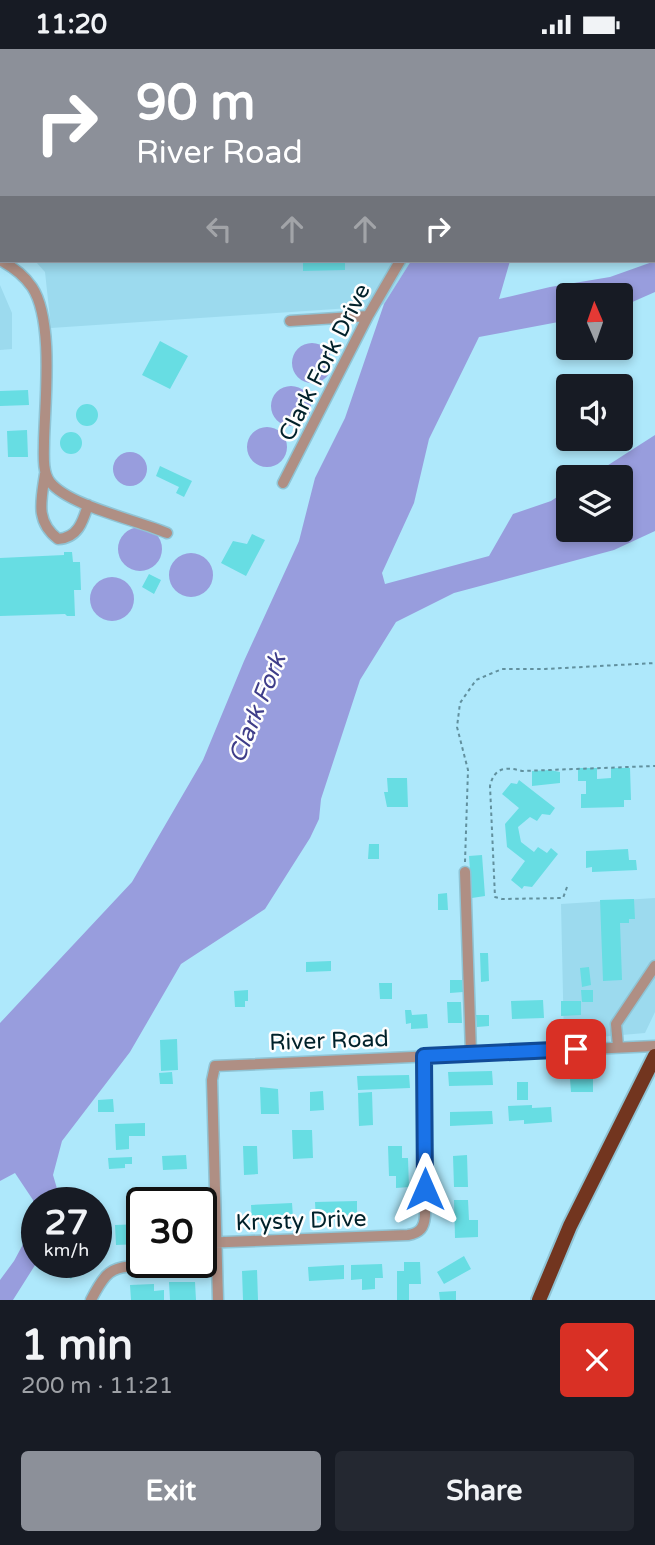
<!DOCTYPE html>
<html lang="en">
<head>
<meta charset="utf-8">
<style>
  body { margin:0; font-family:"Varela Round",sans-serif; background:#242831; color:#f1f3f6; height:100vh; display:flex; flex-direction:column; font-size:26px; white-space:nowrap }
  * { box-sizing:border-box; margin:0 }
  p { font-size:23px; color:#9ea1a6 }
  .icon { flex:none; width:38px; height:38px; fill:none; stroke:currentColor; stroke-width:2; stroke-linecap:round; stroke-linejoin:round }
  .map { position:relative; height:1251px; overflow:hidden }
  .panel { display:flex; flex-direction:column; background:#171b24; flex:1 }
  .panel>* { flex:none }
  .hud { position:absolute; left:0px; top:0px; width:656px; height:214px; box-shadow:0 4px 10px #0003; background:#8c9099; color:#fff; overflow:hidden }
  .needle { width:46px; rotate:358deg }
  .buttons { position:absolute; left:556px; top:234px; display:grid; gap:14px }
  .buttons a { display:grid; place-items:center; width:77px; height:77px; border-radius:7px; background:#171b24; box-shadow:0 4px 10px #0003; font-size:35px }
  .speed { position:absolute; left:21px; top:1138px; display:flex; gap:14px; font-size:35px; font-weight:700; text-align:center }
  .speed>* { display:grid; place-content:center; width:91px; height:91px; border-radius:50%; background:#171b24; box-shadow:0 4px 10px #0003; line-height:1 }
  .speed small { font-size:18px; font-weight:400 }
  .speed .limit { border:4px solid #111; border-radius:10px; background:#fff; color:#111 }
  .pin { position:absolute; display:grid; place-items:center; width:60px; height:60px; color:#fff; margin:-30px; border-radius:14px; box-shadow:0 4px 10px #0006 }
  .me { position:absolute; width:77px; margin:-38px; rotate:0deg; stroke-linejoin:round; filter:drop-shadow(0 0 5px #0008) }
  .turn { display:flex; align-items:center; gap:24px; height:147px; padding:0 21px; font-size:32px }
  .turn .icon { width:91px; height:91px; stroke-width:2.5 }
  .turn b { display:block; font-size:49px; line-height:60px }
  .lanes { display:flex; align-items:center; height:66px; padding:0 21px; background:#0003; justify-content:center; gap:35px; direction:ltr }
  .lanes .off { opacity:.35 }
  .round { display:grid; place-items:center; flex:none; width:74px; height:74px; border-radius:7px; background:#242831 }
  .headline { display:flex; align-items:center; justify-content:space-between; height:119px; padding:0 21px }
  h1 { font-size:42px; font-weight:700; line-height:52px }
  .action { display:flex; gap:14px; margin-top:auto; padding:14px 21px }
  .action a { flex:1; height:80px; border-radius:7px; background:#8c9099; color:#fff; font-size:28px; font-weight:700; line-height:80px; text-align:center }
  .action a+a { background:#242831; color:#f1f3f6 }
  .status { display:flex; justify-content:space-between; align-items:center; height:49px; padding:0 35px; background:#171b24; direction:ltr }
  .status svg { height:19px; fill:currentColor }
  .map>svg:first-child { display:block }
  .built { fill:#9cdaee }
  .water { fill:#989ddd }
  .building { fill:#67dde3 }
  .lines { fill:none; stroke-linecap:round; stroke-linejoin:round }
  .minor-casing { stroke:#8fc4d5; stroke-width:13 }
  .highway-casing { stroke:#8fc4d5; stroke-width:18 }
  .path { stroke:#61909e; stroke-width:2; stroke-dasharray:3.5 3.5; stroke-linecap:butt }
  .minor { stroke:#af8f84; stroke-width:10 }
  .highway { stroke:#72351f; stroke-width:14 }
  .route-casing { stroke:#114b97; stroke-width:18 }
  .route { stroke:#1a73e8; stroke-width:12 }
  .labels { text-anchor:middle; stroke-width:5; stroke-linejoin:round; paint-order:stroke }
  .street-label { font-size:23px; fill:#00212a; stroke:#fefefe }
  .water-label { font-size:24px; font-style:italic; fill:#3e3d89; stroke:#fefefe }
</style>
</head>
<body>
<div class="status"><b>11:20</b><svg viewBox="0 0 49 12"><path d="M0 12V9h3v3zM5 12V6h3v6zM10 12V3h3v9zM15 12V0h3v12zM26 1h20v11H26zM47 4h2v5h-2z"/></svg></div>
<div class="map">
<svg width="655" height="1251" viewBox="0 0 655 1251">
  <rect width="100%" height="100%" fill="#aee8fb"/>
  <path class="built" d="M0,0H498L2,2V184Z
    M35,212H411L384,255L380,257L51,279L45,223Z
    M0,236L12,264V300L0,301Z
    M655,849V963L645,984L564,991L561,855Z"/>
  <path class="water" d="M411,212H510L499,250L550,238L610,228L655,212V243L621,258V247H569V271L479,288L429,390L414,454L382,524L385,535L489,507L513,465L551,452L569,440V481H621V429H588L655,386V482L614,501L454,544L396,573L360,631L321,750L319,770L310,789L265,860L181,915L130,1003L62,1092L53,1126L61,1153H37V1213L13,1251H0V1231L14,1212L35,1173L33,1151L15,1124L0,1132V974L132,833L203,711L244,612L299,492L315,429L345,369L384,255Z
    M292 314a20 20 0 1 1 40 0a20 20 0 1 1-40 0Z
    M271 357a20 20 0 1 1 40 0a20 20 0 1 1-40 0Z
    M247 398a20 20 0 1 1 40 0a20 20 0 1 1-40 0Z
    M113 420a17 17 0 1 1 34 0a17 17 0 1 1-34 0Z
    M118 500a22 22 0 1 1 44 0a22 22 0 1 1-44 0Z
    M169 526a22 22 0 1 1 44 0a22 22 0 1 1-44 0Z
    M90 550a22 22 0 1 1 44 0a22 22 0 1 1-44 0Z"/>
  <path class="building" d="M303,212H345V221L303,222Z
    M160,292L188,307L170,340L142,326Z
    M28,341L29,356L0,357V342Z
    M76 366a11 11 0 1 1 22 0a11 11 0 1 1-22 0Z
    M27,381L28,408H8L7,382Z
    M60 394a11 11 0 1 1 22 0a11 11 0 1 1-22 0Z
    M160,417L192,432L184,448L176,444L179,438L156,427Z
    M252,485L265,491L246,527L221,514L233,492L247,495Z
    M64,503H72L73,513H80L81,541H74L75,567H67L65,565L0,567V509L64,506Z
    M149,525L161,531L154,545L142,538Z
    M578,719H597V730L611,729V719H630L631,751H624V758L581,759V745H586V732H578Z
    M550,721L560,723V734L532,737V722Z
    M387,729H407L408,758H387L384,743H388Z
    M519,731L555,759L550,766L542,765L537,772L530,768L518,778L521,793L534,803L538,798L547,804L551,799L558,805L532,838L524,837L522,840L511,831L525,812L507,798L505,775L519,759L502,745L511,734L517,735Z
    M369,795H379V810H368Z
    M628,800L629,811H636L637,821L592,823V818L586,819V802Z
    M482,806L485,847L472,849L469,807Z
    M447,844L448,861H438V845Z
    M634,850L635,870H629V874H620L622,931L603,932L600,851Z
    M480,904H488L489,932L481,933Z
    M331,912V922L306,923V913Z
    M589,918L591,936L582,938L580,919Z
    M450,931H462L463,943L450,944Z
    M379,934H392V950H380Z
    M248,941V952H245V958H235L234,942Z
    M581,941H593V953H582Z
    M543,951L544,969L512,970L511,952Z
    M561,952H581V966L561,967Z
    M447,953H461L462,974H448Z
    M405,961H411L412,966L427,965L428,979L411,980V974L406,975Z
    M476,966H489V977L477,978Z
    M177,990L178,1021L161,1022L160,991Z
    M492,1022L493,1036L449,1037L448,1023Z
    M172,1023L173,1035H160L159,1024Z
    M409,1026L410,1039L358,1041L357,1027Z
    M593,1029V1043H571L570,1030Z
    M517,1033H528V1051H517Z
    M260,1038L278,1040L279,1065H261Z
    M323,1042L324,1061L310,1062V1043Z
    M372,1043L373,1076L359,1077L358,1044Z
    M113,1050L114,1063H98V1051Z
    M532,1056V1059L551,1058L552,1073L524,1075V1071L509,1072L508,1057Z
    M492,1062L493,1075L450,1077V1063Z
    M145,1074V1087H129V1100L116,1101L115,1075Z
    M292,1081H312L313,1109L293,1110Z
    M243,1097H257L258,1125L244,1126Z
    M388,1097H402V1109H408L409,1138L396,1139V1127H389Z
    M186,1106L187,1120L163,1121L162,1107Z
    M467,1106L468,1138H454L453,1107Z
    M132,1108V1115H125V1119L109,1120L108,1109Z
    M454,1151H468L469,1171H478V1188L455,1189Z
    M357,1152V1166H346V1170L316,1171L315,1153Z
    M292,1154L293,1168L282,1169V1172L252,1173L251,1156Z
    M141,1175L142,1195L116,1196L115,1176Z
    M464,1207L471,1220L444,1235L437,1223Z
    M55,1213H83L71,1230L52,1217Z
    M404,1213H420L421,1235H409V1251H397V1222H404Z
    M382,1215L383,1229H375V1240L362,1241V1230L351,1231V1216Z
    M344,1216V1230L309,1232L308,1218Z
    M257,1221L258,1251H243L242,1222Z
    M169,1233H195L196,1251H170Z
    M154,1235V1242L164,1241V1251H131L130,1236Z
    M456,1242V1251H440L439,1243Z"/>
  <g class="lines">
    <defs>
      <path id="minor" d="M25,0V2
        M65,0V2
        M103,0V2
        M328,0V2
        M439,0V2
        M456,0V2
        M0,48H2
        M0,130H2
        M0,211C13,218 24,226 32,238C54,271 45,352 44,392C44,405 42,423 50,433C69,457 137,471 167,484
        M290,272L368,267
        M45,425C41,452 35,472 58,490C78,489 83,472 88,456
        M283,434L368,267L400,212
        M465,823L471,1004
        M618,997L616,975L655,917
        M201,1194L408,1186C420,1184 424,1179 425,1167L424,1007
        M91,1251C95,1243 100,1234 106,1227C123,1209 151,1224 170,1213
        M218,1251L212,1031L215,1017L655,997"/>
      <path id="highway" d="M587,0L588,2
        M654,141L655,142
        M539,1251L570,1177L655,1007"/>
    </defs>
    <use href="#minor" class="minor-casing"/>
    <use href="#highway" class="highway-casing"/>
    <path class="path" d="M465,813L468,721L457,678L460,654L476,631L502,620H545L655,614
      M567,838L563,849L502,850L495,848L490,737C494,719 505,717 522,722L655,717"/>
    <use href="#minor" class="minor"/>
    <use href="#highway" class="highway"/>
  </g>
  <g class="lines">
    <defs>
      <path id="route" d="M425,1140L424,1007L576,1000"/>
    </defs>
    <use href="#route" class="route-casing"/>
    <use href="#route" class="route"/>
  </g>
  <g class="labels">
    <g class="street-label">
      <text transform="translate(324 313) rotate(-63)" y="8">Clark Fork Drive</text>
      <text transform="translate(329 991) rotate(-2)" y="8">River Road</text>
      <text transform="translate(301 1171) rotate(-2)" y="8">Krysty Drive</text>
    </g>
    <g class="water-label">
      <text transform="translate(257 659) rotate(-68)" y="8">Clark Fork</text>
    </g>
  </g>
</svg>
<div class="buttons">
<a><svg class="needle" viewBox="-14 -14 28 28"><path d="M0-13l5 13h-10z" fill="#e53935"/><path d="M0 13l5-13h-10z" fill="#9ea1a6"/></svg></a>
<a><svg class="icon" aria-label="sound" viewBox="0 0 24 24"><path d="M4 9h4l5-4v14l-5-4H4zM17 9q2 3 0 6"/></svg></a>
<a><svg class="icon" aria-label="layers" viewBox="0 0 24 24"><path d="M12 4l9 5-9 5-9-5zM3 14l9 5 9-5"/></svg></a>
</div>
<div class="speed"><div>27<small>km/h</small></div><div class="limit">30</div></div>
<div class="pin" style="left:576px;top:1000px;background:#d93025"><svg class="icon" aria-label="arrive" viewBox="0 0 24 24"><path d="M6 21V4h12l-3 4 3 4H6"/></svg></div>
<svg class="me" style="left:425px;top:1140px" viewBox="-20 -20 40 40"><path d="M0-17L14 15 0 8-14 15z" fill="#1a73e8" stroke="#fff" stroke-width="4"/></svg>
<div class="hud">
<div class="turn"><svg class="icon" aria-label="right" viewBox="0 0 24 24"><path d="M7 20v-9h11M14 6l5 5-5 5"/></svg><div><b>90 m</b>River Road</div></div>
<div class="lanes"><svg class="icon off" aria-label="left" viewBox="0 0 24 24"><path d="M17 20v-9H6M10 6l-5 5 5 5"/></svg><svg class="icon off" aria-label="ahead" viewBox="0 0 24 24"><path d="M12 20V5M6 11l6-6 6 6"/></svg><svg class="icon off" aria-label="ahead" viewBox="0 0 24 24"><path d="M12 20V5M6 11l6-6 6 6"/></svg><svg class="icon" aria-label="right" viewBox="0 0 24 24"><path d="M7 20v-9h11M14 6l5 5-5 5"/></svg></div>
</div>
</div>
<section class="panel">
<div class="headline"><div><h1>1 min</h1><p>200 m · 11:21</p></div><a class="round" style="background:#d93025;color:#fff"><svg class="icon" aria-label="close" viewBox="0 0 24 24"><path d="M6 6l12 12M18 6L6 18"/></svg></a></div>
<div class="action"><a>Exit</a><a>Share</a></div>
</section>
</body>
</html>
